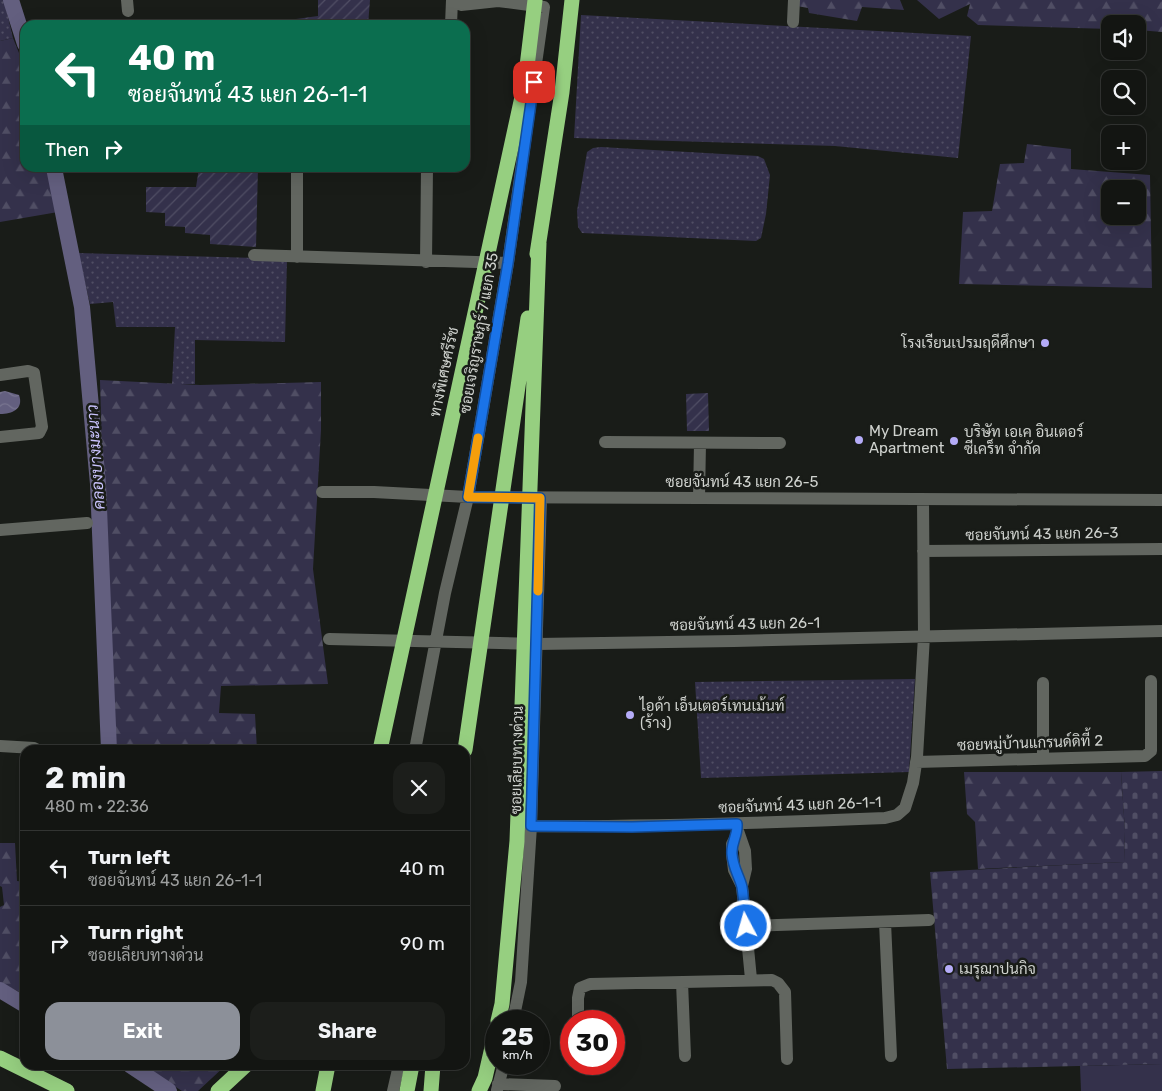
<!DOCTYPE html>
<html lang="en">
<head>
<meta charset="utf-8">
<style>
  body { margin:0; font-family:Rubik,Sarabun,sans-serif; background:#1c1e1b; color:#f1f3f6; height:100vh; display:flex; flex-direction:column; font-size:19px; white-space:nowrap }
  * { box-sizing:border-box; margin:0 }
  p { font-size:16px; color:#9d9f9f }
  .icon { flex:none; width:28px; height:28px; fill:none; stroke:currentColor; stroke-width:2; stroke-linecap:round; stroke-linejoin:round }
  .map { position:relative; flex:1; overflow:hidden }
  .details { position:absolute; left:20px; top:745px; width:450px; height:325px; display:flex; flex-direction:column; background:#131512; border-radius:15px; box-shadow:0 5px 20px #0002,0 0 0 1px #323432 }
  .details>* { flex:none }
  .banner { position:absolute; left:20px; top:20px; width:450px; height:152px; border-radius:15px; box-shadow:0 5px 20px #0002,0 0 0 1px #323432; background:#0b6e4f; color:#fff; overflow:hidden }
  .tools { position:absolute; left:1101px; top:15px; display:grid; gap:10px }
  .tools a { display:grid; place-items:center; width:45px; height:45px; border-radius:10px; background:#131512; box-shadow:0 5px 20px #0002,0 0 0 1px #323432; font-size:25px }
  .speed { position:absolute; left:485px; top:1010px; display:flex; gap:10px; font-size:25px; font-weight:700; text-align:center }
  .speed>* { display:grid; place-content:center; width:65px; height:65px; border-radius:50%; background:#131512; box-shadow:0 5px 20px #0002,0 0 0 1px #323432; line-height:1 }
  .speed small { font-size:12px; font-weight:400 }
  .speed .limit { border:8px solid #d22; background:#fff; color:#111 }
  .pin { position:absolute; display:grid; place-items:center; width:42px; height:42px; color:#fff; margin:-21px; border-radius:10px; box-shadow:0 2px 8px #0006 }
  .me { position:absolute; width:55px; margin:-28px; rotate:354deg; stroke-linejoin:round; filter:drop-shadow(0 0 4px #0008) }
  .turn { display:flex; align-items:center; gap:18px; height:105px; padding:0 25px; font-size:22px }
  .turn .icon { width:65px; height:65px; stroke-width:2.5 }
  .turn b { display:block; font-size:35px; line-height:42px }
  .then { display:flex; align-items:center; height:48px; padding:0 25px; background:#0003; gap:10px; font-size:19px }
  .round { display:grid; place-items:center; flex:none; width:52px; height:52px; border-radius:15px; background:#1c1e1b }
  .overview { display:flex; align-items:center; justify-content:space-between; height:85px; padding:0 25px }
  h1 { font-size:30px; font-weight:700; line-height:38px }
  .primary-button { display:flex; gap:10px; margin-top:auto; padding:10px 25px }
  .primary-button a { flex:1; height:58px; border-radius:15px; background:#8c9099; color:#fff; font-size:20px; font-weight:700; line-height:58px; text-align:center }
  .primary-button a+a { background:#1c1e1b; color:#f1f3f6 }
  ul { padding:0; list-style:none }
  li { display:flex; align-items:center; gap:15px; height:75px; padding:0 25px; border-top:1px solid #323432 }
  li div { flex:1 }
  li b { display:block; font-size:19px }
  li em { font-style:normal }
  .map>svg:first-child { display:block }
  .grass { fill:url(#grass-dots) }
  .forest { fill:url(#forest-firs); fill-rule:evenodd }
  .cemetery { fill:url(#cemetery-stones) }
  .park { fill:#34314b }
  .garden { fill:url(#garden-furrows) }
  .water { fill:url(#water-waves) }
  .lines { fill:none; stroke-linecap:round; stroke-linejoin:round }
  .canal { stroke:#635f7f; stroke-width:16 }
  .minor { stroke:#626660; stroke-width:12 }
  .highway { stroke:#96cf80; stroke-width:15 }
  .route-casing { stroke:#114b97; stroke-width:12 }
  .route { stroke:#1a73e8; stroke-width:9 }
  .slow { stroke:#f59e0b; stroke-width:9 }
  .poi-dot { fill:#b5acf8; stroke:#191c18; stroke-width:2 }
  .labels { text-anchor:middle; stroke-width:5; stroke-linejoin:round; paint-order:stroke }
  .street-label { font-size:15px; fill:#cfd2ce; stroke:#191c18 }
  .poi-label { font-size:15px; fill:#cfd2ce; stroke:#191c18; text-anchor:start }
  .water-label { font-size:16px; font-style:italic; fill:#c9c3fd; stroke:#191c18 }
</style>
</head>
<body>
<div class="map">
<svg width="1162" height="1091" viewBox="0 0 1162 1091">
  <defs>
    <pattern id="grass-dots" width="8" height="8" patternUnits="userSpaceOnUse" patternTransform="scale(1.25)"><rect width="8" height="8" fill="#34314b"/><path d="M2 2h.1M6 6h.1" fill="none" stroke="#504e64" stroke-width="1.8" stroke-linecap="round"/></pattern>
    <pattern id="forest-firs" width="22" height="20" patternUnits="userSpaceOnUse" patternTransform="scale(1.25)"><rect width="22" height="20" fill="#34314b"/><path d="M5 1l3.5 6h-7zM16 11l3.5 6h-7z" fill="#504e64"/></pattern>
    <pattern id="cemetery-stones" width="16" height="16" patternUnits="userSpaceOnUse" patternTransform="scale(1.25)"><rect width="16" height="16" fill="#34314b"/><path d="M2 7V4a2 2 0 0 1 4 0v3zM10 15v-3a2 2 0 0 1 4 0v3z" fill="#504e64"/></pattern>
    <pattern id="garden-furrows" width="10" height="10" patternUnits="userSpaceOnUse" patternTransform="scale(1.25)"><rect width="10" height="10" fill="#34314b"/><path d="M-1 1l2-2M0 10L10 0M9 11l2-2" fill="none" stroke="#504e64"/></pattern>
    <pattern id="water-waves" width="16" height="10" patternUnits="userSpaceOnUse" patternTransform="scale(1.25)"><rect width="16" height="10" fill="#635f7f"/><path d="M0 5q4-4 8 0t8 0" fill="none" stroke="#787590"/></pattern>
  </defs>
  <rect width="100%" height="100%" fill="#191c18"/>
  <path class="grass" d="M0,0H4L13,38L0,41Z
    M581,15L971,36L958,158L835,146L574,138Z
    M601,147L758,156L764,159L770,175L766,214L761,238L756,241L582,233L578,227L577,211L587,152L593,148Z
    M78,253L287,259L285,342L195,340V384H172L175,327H116L113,302L90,304Z
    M915,679L909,772L701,778L695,682Z"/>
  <path class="forest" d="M797,0H900L904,10L862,7L857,21L809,13L808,8L797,6Z
    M917,0H1162V32L1138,30V24H1110V29L978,25L967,16L970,4L939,19Z
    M13,38L25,68V168H49L58,212L0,222V41Z
    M1027,144L1071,149V169L1150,175L1152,288L959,284L963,212L992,211L1000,164L1024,163ZM1110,189H1138V216H1110Z
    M100,380L200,385L321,382V430L313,569L328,684L221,686L219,713L255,714L257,750H116L104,529Z
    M964,772H1121L1125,831L1124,862L978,869L975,822L967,814Z
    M0,843H15L17,881L25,882V995L0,982V907L4,905L2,887L0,886Z
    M141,1065H226L198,1091H182Z"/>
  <path class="cemetery" d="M1162,771V1064L947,1069L930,872L1124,862L1125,831L1121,772Z"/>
  <path class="park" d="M1162,1064V1091H1081L1080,1066Z"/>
  <path class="garden" d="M318,0H370L368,25H252L318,16Z
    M199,168H258L256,247L210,244V235L185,233V227L165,226V213L146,212V187H196Z
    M708,393L709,431H687L686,394Z"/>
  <path class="water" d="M5,391L19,395C24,409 12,414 0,414V392Z"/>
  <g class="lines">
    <path class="canal" d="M11,0L25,44
      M54,168L82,307L98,484L109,750
      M0,990L25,1005
      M130,1065L169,1091"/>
    <path class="minor" d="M127,0L128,11
      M793,22L794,0
      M451,25L452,0
      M254,255L508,263
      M297,257V168
      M426,262L427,168
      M0,375L28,371L34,373L42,427L39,433L0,437
      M605,442L780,443
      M322,492H374L468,497L1162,500
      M699,498L700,443
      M0,530L87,523
      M923,551L1162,549
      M329,639L537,644L734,641L1162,631
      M0,746L34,748L38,750
      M415,750L445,593L468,497L508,263L544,7L498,1L461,5L458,0
      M1043,759V683
      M916,762L1145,756L1151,751V681
      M531,826C649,827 767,823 885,818L897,815L905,808L913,783L917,757L924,636L923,499
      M737,828L745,851L746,869L742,886
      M738,833L732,844V854L734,870L742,886L751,979
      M885,922L891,1056
      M746,926L929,920
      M682,982L685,1056
      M513,1021L521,982L531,826L541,498
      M578,1021V998L580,988L590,984L772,980L778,983L785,992L787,1059
      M498,1084L555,1086
      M497,1090L504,1064
      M393,1091L399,1065"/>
    <path class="highway" d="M537,254L562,92L572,0
      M380,750L525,83L535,0
      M465,750L528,318
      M498,1021L502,1004L517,841L539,243
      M0,1058L67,1091
      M218,1091L246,1065
      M323,1091L328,1065
      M407,1091L412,1065
      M431,1091L433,1065
      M479,1091L485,1078L496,1030"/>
  </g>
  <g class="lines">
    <defs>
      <path id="route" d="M534,82L508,263L468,497L540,498L531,826L632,827L737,824C738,836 731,842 732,854C733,868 739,875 742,887C744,900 744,913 746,926"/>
    </defs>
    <use href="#route" class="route-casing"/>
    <use href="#route" class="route"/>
    <path class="slow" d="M478,438L468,497L540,498L538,591"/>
  </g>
  <g class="poi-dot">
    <circle cx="1045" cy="343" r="5"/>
    <circle cx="859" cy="440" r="5"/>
    <circle cx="954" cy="441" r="5"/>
    <circle cx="630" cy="715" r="5"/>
    <circle cx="949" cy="969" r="5"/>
  </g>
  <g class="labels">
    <g class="street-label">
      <text transform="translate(479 333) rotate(-80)" y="5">ซอยเจริญราษฎร์ 7 แยก 35</text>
      <text transform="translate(444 372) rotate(-78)" y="5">ทางพิเศษศรีรัช</text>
      <text x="742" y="487">ซอยจันทน์ 43 แยก 26-5</text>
      <text transform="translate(1042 534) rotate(-1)" y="5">ซอยจันทน์ 43 แยก 26-3</text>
      <text transform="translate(745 624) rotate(-1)" y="5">ซอยจันทน์ 43 แยก 26-1</text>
      <text transform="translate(1030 743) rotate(-2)" y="5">ซอยหมู่บ้านแกรนด์ดิที้ 2</text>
      <text transform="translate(517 760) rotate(-89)" y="5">ซอยเลียบทางด่วน</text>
      <text transform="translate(800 805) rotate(-2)" y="5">ซอยจันทน์ 43 แยก 26-1-1</text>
    </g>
    <g class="poi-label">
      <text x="1035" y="348" text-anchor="end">โรงเรียนเปรมฤดีศึกษา</text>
      <text x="869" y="436">My Dream<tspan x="869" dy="17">Apartment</tspan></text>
      <text x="964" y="437">บริษัท เอเค อินเตอร์<tspan x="964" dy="17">ซีเคร็ท จำกัด</tspan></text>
      <text x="640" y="711">ไอด้า เอ็นเตอร์เทนเม้นท์<tspan x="640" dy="17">(ร้าง)</tspan></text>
      <text x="959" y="974">เมรุฌาปนกิจ</text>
    </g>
    <g class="water-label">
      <text transform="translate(95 457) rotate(-94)" y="6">คลองบางมะนาว</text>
    </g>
  </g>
</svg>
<div class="tools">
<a><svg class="icon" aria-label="sound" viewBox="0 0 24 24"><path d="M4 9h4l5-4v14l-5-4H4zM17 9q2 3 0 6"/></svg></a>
<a><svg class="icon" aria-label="search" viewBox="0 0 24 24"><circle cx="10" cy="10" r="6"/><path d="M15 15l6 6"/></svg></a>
<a>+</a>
<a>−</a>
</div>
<div class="speed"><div>25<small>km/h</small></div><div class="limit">30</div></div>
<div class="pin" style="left:534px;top:82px;background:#d93025"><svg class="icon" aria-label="arrive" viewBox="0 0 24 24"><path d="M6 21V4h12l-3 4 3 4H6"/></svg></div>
<svg class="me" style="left:746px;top:926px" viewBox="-20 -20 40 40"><circle r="17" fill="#1a73e8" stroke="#fff" stroke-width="3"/><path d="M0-11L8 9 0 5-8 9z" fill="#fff"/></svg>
<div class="banner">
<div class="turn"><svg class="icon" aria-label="left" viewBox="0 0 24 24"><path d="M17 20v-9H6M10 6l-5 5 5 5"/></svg><div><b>40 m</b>ซอยจันทน์ 43 แยก 26-1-1</div></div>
<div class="then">Then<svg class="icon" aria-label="right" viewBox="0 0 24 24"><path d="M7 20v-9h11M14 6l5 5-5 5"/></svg></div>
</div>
<section class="details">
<div class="overview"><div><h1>2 min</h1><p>480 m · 22:36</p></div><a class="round"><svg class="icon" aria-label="close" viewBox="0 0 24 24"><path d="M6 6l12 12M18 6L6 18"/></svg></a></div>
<ul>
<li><svg class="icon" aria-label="left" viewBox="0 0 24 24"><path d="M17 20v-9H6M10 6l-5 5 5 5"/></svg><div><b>Turn left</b><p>ซอยจันทน์ 43 แยก 26-1-1</p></div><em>40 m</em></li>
<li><svg class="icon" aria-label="right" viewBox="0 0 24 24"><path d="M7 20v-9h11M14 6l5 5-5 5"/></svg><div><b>Turn right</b><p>ซอยเลียบทางด่วน</p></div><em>90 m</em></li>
</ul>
<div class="primary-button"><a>Exit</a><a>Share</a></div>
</section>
</div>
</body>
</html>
